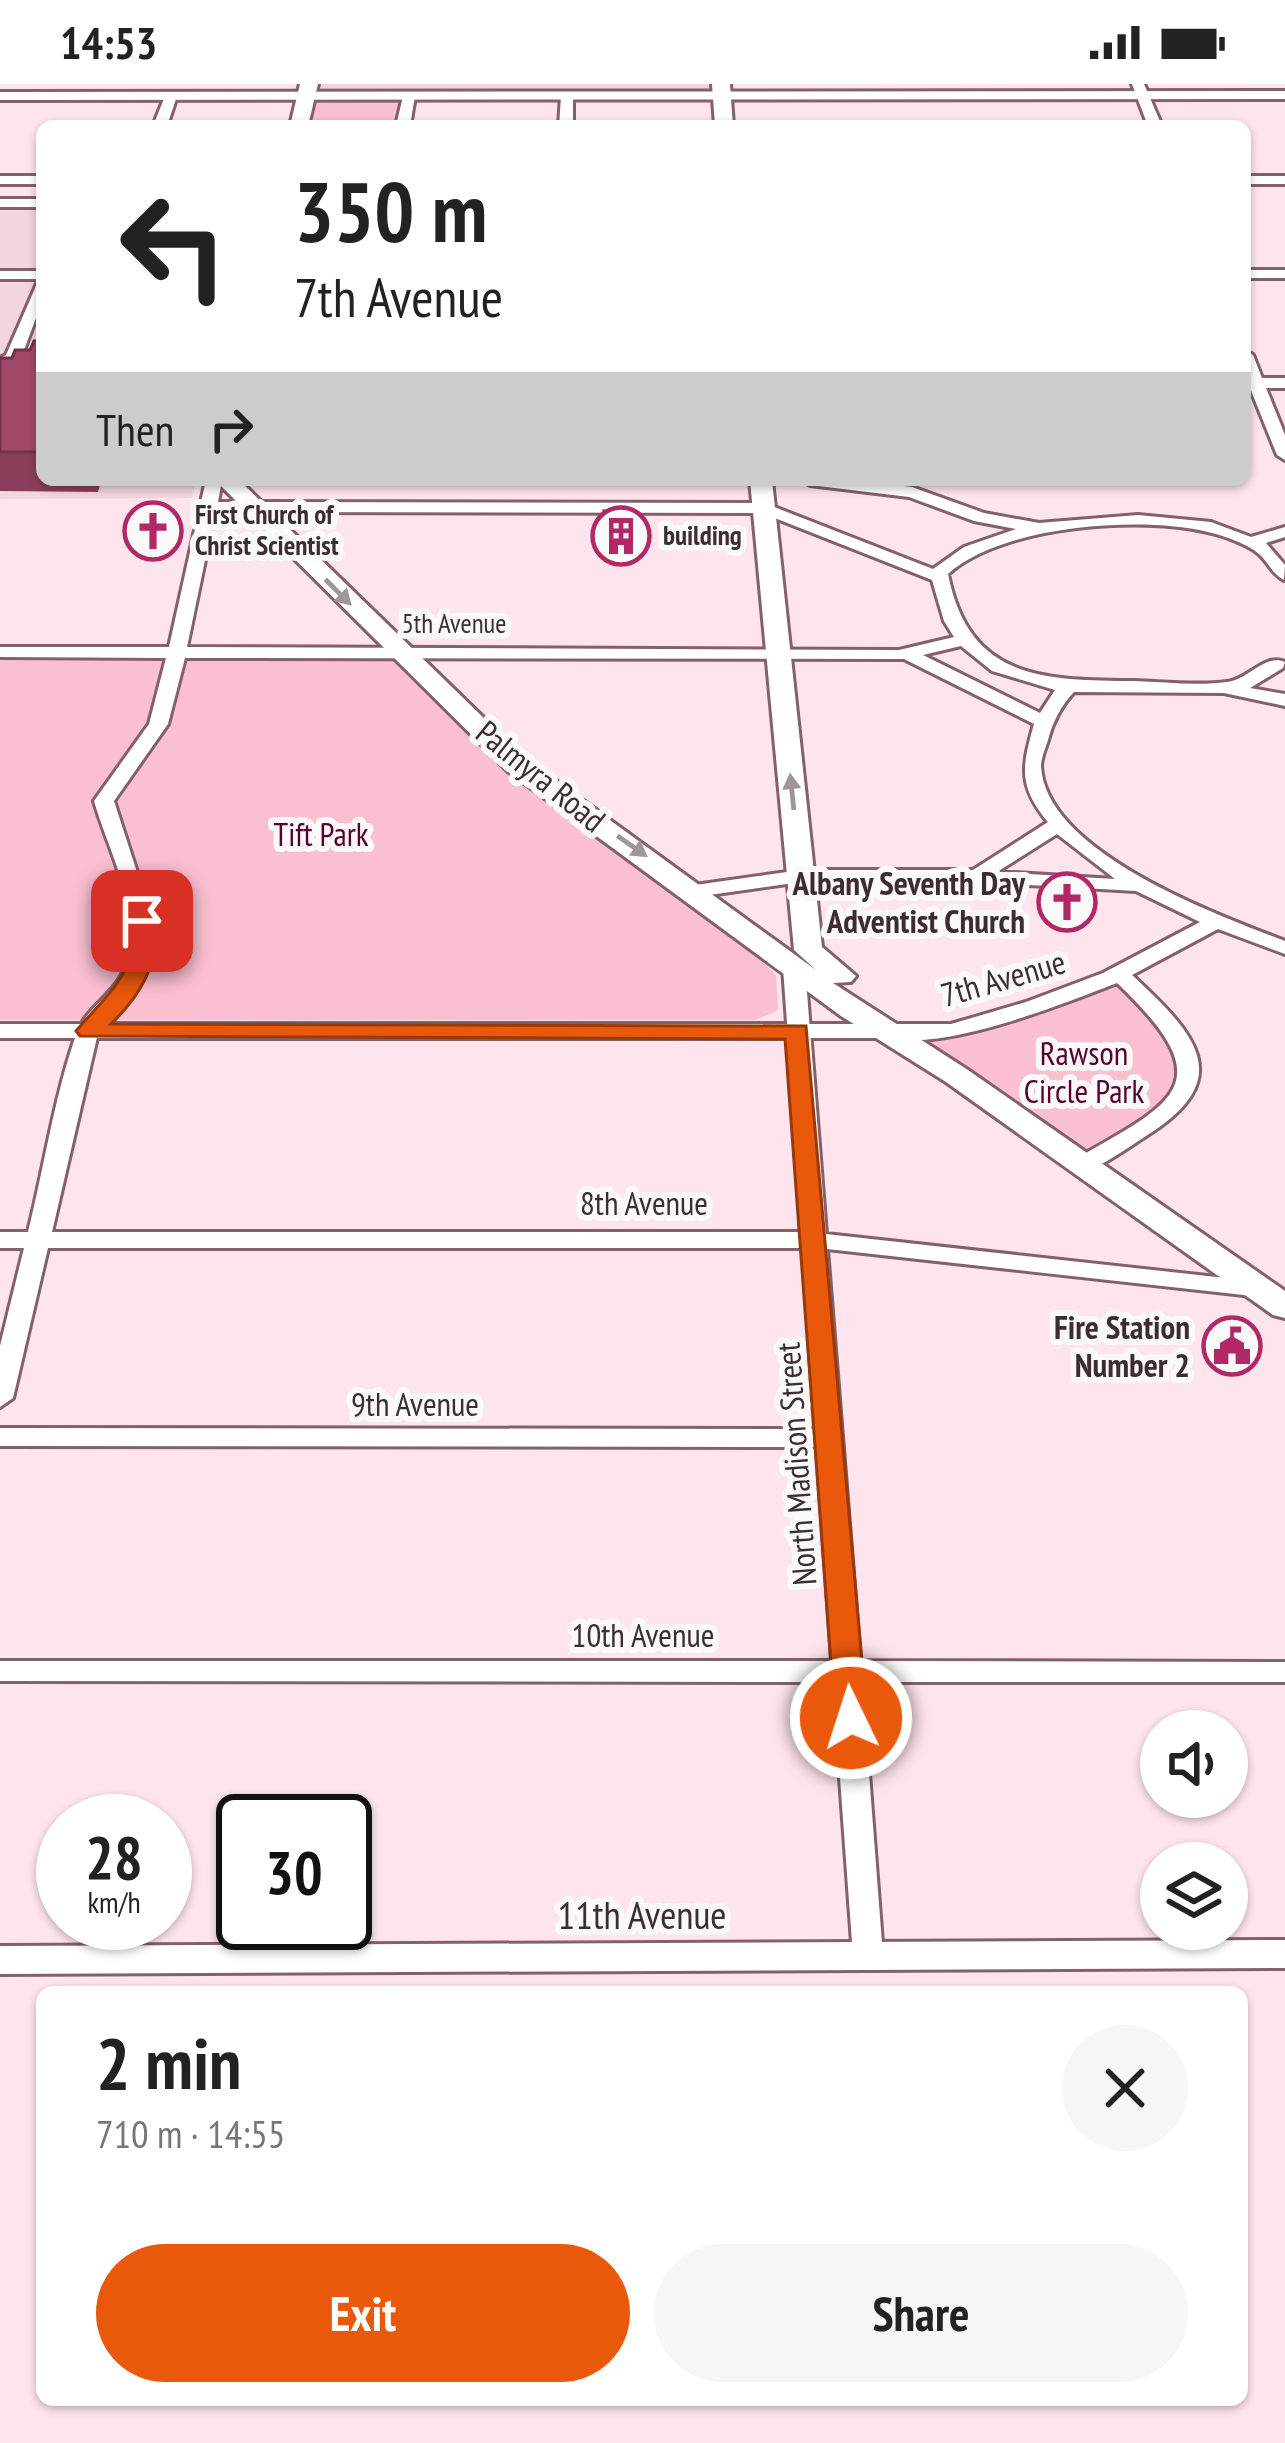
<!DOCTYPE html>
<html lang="en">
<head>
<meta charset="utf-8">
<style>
  body { margin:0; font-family:"PT Sans Narrow",sans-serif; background:#f6f6f6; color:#222; height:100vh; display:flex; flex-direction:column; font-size:45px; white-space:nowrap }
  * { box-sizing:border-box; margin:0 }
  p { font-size:39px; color:#767676 }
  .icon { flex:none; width:66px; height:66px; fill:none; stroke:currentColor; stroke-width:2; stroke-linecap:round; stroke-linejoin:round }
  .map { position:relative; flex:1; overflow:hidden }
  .details { position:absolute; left:36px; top:1902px; width:1212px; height:420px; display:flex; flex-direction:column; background:#fff; border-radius:18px; box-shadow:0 3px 9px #0004 }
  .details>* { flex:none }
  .banner { position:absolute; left:36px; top:36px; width:1215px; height:366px; border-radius:18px; box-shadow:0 3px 9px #0004; background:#fff; color:#222; overflow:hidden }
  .fabs { position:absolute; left:1140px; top:1626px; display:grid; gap:24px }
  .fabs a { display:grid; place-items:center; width:108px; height:108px; border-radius:50%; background:#fff; box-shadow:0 3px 9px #0004; font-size:60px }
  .speed { position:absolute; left:36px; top:1710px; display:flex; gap:24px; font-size:60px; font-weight:700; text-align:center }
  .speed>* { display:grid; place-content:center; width:156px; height:156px; border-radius:50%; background:#fff; box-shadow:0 3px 9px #0004; line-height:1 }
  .speed small { font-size:30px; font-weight:400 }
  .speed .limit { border:6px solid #111; border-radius:18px; background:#fff; color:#111 }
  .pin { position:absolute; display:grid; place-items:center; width:102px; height:102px; color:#fff; margin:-51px; border-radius:24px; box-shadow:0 6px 18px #0006 }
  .me { position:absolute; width:132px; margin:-66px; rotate:356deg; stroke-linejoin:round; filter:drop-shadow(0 0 9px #0008) }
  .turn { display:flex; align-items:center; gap:42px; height:252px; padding:0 60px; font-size:54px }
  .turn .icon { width:156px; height:156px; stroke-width:2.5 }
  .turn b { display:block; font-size:84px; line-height:102px }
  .then { display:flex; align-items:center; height:114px; padding:0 60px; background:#0003; gap:24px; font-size:45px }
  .round { display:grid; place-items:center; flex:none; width:126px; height:126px; border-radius:63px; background:#f6f6f6 }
  .summary { display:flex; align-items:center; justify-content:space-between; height:204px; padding:0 60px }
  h1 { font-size:72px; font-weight:700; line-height:90px }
  .button { display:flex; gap:24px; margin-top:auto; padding:24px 60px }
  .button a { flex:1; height:138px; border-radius:72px; background:#ea580c; color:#fff; font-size:48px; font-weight:700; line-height:138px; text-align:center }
  .button a+a { background:#f6f6f6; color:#222 }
  .status { display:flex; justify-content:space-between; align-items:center; height:84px; padding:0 60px; background:#fff; direction:ltr }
  .status svg { height:33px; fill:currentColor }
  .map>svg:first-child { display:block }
  .built { fill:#f3d5de }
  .green { fill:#fabfd1 }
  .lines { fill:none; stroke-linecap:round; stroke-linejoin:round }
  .minor-casing { stroke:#84606b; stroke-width:6 }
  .tertiary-casing { stroke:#84606b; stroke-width:6 }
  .secondary-casing { stroke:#84606b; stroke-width:6 }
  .minor { fill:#fff; fill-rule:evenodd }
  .tertiary { fill:#fff; fill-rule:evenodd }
  .secondary { fill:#fff; fill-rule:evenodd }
  .wall { fill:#8b3e5b }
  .building { fill:#a2486a; stroke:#71324a; stroke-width:3 }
  .oneway { fill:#9e9698 }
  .route { fill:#ea580c; stroke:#983908; stroke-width:3 }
  .labels { text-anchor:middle; stroke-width:12; stroke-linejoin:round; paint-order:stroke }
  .far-poi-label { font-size:27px; font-weight:bold; fill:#3d2d32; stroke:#f9f9f9; text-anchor:start }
  .far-street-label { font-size:27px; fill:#3d2d32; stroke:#f9f9f9 }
  .street-label { font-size:33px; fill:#3d2d32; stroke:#f9f9f9 }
  .park-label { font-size:33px; fill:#58002d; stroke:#f9f9f9 }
  .poi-label { font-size:33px; font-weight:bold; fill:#3d2d32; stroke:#f9f9f9; text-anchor:end }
  .near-street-label { font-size:39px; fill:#3d2d32; stroke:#f9f9f9 }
</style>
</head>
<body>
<div class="status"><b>14:53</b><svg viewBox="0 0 49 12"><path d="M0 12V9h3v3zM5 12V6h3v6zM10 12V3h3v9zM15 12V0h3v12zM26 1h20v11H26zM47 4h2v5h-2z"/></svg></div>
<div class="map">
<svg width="1285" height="2359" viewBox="0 0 1285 2359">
  <rect width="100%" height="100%" fill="#fee4ec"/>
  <path class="built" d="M310,0H721V10L307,12Z
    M42,121V396H197L192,414L0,415V122Z"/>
  <path class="green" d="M408,12L402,42H299L306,13Z
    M397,568L516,682L695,809L776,891L778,926L756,936H0V569Z
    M1119,891L1184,971L1180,1013L1080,1080L893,950L945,949Z"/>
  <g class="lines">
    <defs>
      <path id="minor" d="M1132,0H1144L1162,42H1148Z
        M171,8L177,12L167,42H153L165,12Z
        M409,8L415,12L410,42H396L403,12Z
        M567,8L573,12V42H559L561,12Z
        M0,92H42V100H0Z
        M1245,92H1285V100H1245Z
        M0,115H42V123H0Z
        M1245,186H1285V194H1245Z
        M0,187H42V218L21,274L0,285V274L6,271L39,195H0Z
        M1245,266L1253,271L1262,294H1285V304H1266L1285,351V376L1277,371L1250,304H1245Z
        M206,396H222L218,418L764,419L933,485L964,463L1016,445L974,437L909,413L810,401L802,396H852L912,403L984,429L1039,439L1138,431L1211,438L1251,453L1285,443V453L1266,459L1285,481L1284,496C1272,490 1269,479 1259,470C1248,460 1222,451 1208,448C1141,431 999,442 948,490C969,596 1043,596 1134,597C1164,598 1197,602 1227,598C1248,596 1265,569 1285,578L1283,584L1250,604L1285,610V622L1224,609L1074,608C1061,622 1053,637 1048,656C1046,663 1041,674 1041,682C1045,768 1217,831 1285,857V870L1218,845L1132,891C1194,949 1239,994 1146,1052C1126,1065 1103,1082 1080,1089L1068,1082L1072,1077C1177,1017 1223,1000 1117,899C1070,917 919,979 879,947L890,940H951L1026,918L1103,889L1200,838L1136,807L975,798H801L695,813L685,807L695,801L801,786H973L1048,738C1018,702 1022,683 1034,640L904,575L185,574L168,640L114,717L145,813L152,863L145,889L128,916L98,949L52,1148H802L783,883L794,877L805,883L826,1150L1271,1199L1274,1205L1262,1213L827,1165L860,1577L1285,1578V1598H862L883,1872L879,1881L868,1885L857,1881L853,1872L833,1598L0,1597V1577H832L817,1363L0,1362V1344L816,1345L803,1164H48L13,1314L0,1323V1262L24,1164H0V1148H28C44,1084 54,1014 76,951C88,917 128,908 131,859C134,812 107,762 94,717L149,640L166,574L0,573V563H169ZM215,428L762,429L932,496L944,537L954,553L899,566L187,563ZM961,562L992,587L1055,606L1040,629L923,571ZM1057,750L1115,795L997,788Z"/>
      <path id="tertiary" d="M1285,7V15L0,16V8Z
        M0,940H890L902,947L890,954H0Z
        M1285,1856V1884L0,1890V1862Z"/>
      <path id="secondary" d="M300,0H318L308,42H290Z
        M712,0H730L733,42H715Z
        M215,396H239L526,675L816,886L794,866L750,396H772L822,863L856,892L851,898L833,899L968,986L1285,1207V1234L1273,1231L946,998L841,932L508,687Z"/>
    </defs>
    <use href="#minor" class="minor-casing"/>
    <use href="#tertiary" class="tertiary-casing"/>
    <use href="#secondary" class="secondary-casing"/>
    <use href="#minor" class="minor"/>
    <use href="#tertiary" class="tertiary"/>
    <use href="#secondary" class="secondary"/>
  </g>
  <path class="wall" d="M42,257V396H108L101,398L98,408L0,407V274H12L30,266Z
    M604,427L636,443L635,461H608Z"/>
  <path class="building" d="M34,257H42V368H0V274H12L15,266H30Z
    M604,427L636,429L635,447H608Z"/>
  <defs><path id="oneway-solid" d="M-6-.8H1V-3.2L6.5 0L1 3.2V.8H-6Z" transform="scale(3)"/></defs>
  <g class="oneway">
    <use href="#oneway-solid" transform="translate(338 508) rotate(45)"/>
    <use href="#oneway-solid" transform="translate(792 708) rotate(-96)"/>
    <use href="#oneway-solid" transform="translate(632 762) rotate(35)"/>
  </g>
  <path class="route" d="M142,830L154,837C161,877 140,912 111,940L806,942L867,1634L862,1643H839L835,1634L785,955L80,952L76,947C106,911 139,889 131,837Z"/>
  <defs>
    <symbol id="church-ring" viewBox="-11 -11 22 22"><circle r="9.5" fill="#f9f9f9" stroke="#b22867" stroke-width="1.5"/><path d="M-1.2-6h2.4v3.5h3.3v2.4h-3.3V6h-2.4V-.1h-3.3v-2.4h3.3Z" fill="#b22867"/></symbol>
    <symbol id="building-ring" viewBox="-11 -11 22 22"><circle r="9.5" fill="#f9f9f9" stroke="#b22867" stroke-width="1.5"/><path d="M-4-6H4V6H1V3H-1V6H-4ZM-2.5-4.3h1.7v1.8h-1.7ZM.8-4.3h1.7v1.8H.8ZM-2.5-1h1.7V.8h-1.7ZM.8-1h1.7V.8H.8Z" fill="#b22867"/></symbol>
    <symbol id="civic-ring" viewBox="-11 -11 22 22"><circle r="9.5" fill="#f9f9f9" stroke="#b22867" stroke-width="1.5"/><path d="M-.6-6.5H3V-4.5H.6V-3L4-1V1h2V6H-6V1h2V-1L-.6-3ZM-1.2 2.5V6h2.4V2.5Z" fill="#b22867"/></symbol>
  </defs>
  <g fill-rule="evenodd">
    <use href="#church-ring" x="120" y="414" width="66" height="66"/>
    <use href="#building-ring" x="588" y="419" width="66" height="66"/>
    <use href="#church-ring" x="1034" y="785" width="66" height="66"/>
    <use href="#civic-ring" x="1199" y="1229" width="66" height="66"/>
  </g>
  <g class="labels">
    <g class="far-poi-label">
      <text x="195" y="440">First Church of<tspan x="195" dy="31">Christ Scientist</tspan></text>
      <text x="663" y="461">building</text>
    </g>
    <g class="far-street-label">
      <text x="454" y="549">5th Avenue</text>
    </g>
    <g class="street-label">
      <text transform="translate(541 692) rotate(39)" y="12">Palmyra Road</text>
      <text transform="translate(1003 894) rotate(-16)" y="12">7th Avenue</text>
      <text x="644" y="1131">8th Avenue</text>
      <text x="415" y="1332">9th Avenue</text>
      <text transform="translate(796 1380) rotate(-94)" y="12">North Madison Street</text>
      <text x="643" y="1563">10th Avenue</text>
    </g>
    <g class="park-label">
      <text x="321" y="762">Tift Park</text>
      <text x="1084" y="981">Rawson<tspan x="1084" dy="38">Circle Park</tspan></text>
    </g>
    <g class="poi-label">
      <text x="1025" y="811">Albany Seventh Day<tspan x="1025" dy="38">Adventist Church</tspan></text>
      <text x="1190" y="1255">Fire Station<tspan x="1190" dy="38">Number 2</tspan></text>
    </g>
    <g class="near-street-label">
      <text x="642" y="1845">11th Avenue</text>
    </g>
  </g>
</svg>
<div class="fabs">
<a><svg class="icon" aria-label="sound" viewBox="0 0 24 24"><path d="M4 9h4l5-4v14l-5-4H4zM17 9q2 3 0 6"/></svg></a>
<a><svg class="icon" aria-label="layers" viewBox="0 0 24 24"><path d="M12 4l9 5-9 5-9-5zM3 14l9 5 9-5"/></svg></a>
</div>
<div class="speed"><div>28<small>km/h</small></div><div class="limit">30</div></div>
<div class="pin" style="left:142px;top:837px;background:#d93025"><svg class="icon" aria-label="arrive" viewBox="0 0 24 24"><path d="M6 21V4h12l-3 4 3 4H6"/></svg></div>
<svg class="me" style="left:851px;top:1634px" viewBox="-20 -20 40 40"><circle r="17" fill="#ea580c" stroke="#fff" stroke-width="3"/><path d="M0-11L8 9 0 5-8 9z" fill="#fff"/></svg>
<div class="banner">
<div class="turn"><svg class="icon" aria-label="left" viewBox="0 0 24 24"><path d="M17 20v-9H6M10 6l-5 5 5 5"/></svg><div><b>350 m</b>7th Avenue</div></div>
<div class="then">Then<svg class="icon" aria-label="right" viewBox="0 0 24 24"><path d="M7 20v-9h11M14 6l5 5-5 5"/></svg></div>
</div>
<section class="details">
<div class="summary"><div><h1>2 min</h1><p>710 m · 14:55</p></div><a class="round"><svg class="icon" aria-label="close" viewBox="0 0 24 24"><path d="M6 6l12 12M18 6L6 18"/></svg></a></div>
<div class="button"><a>Exit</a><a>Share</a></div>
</section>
</div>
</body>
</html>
